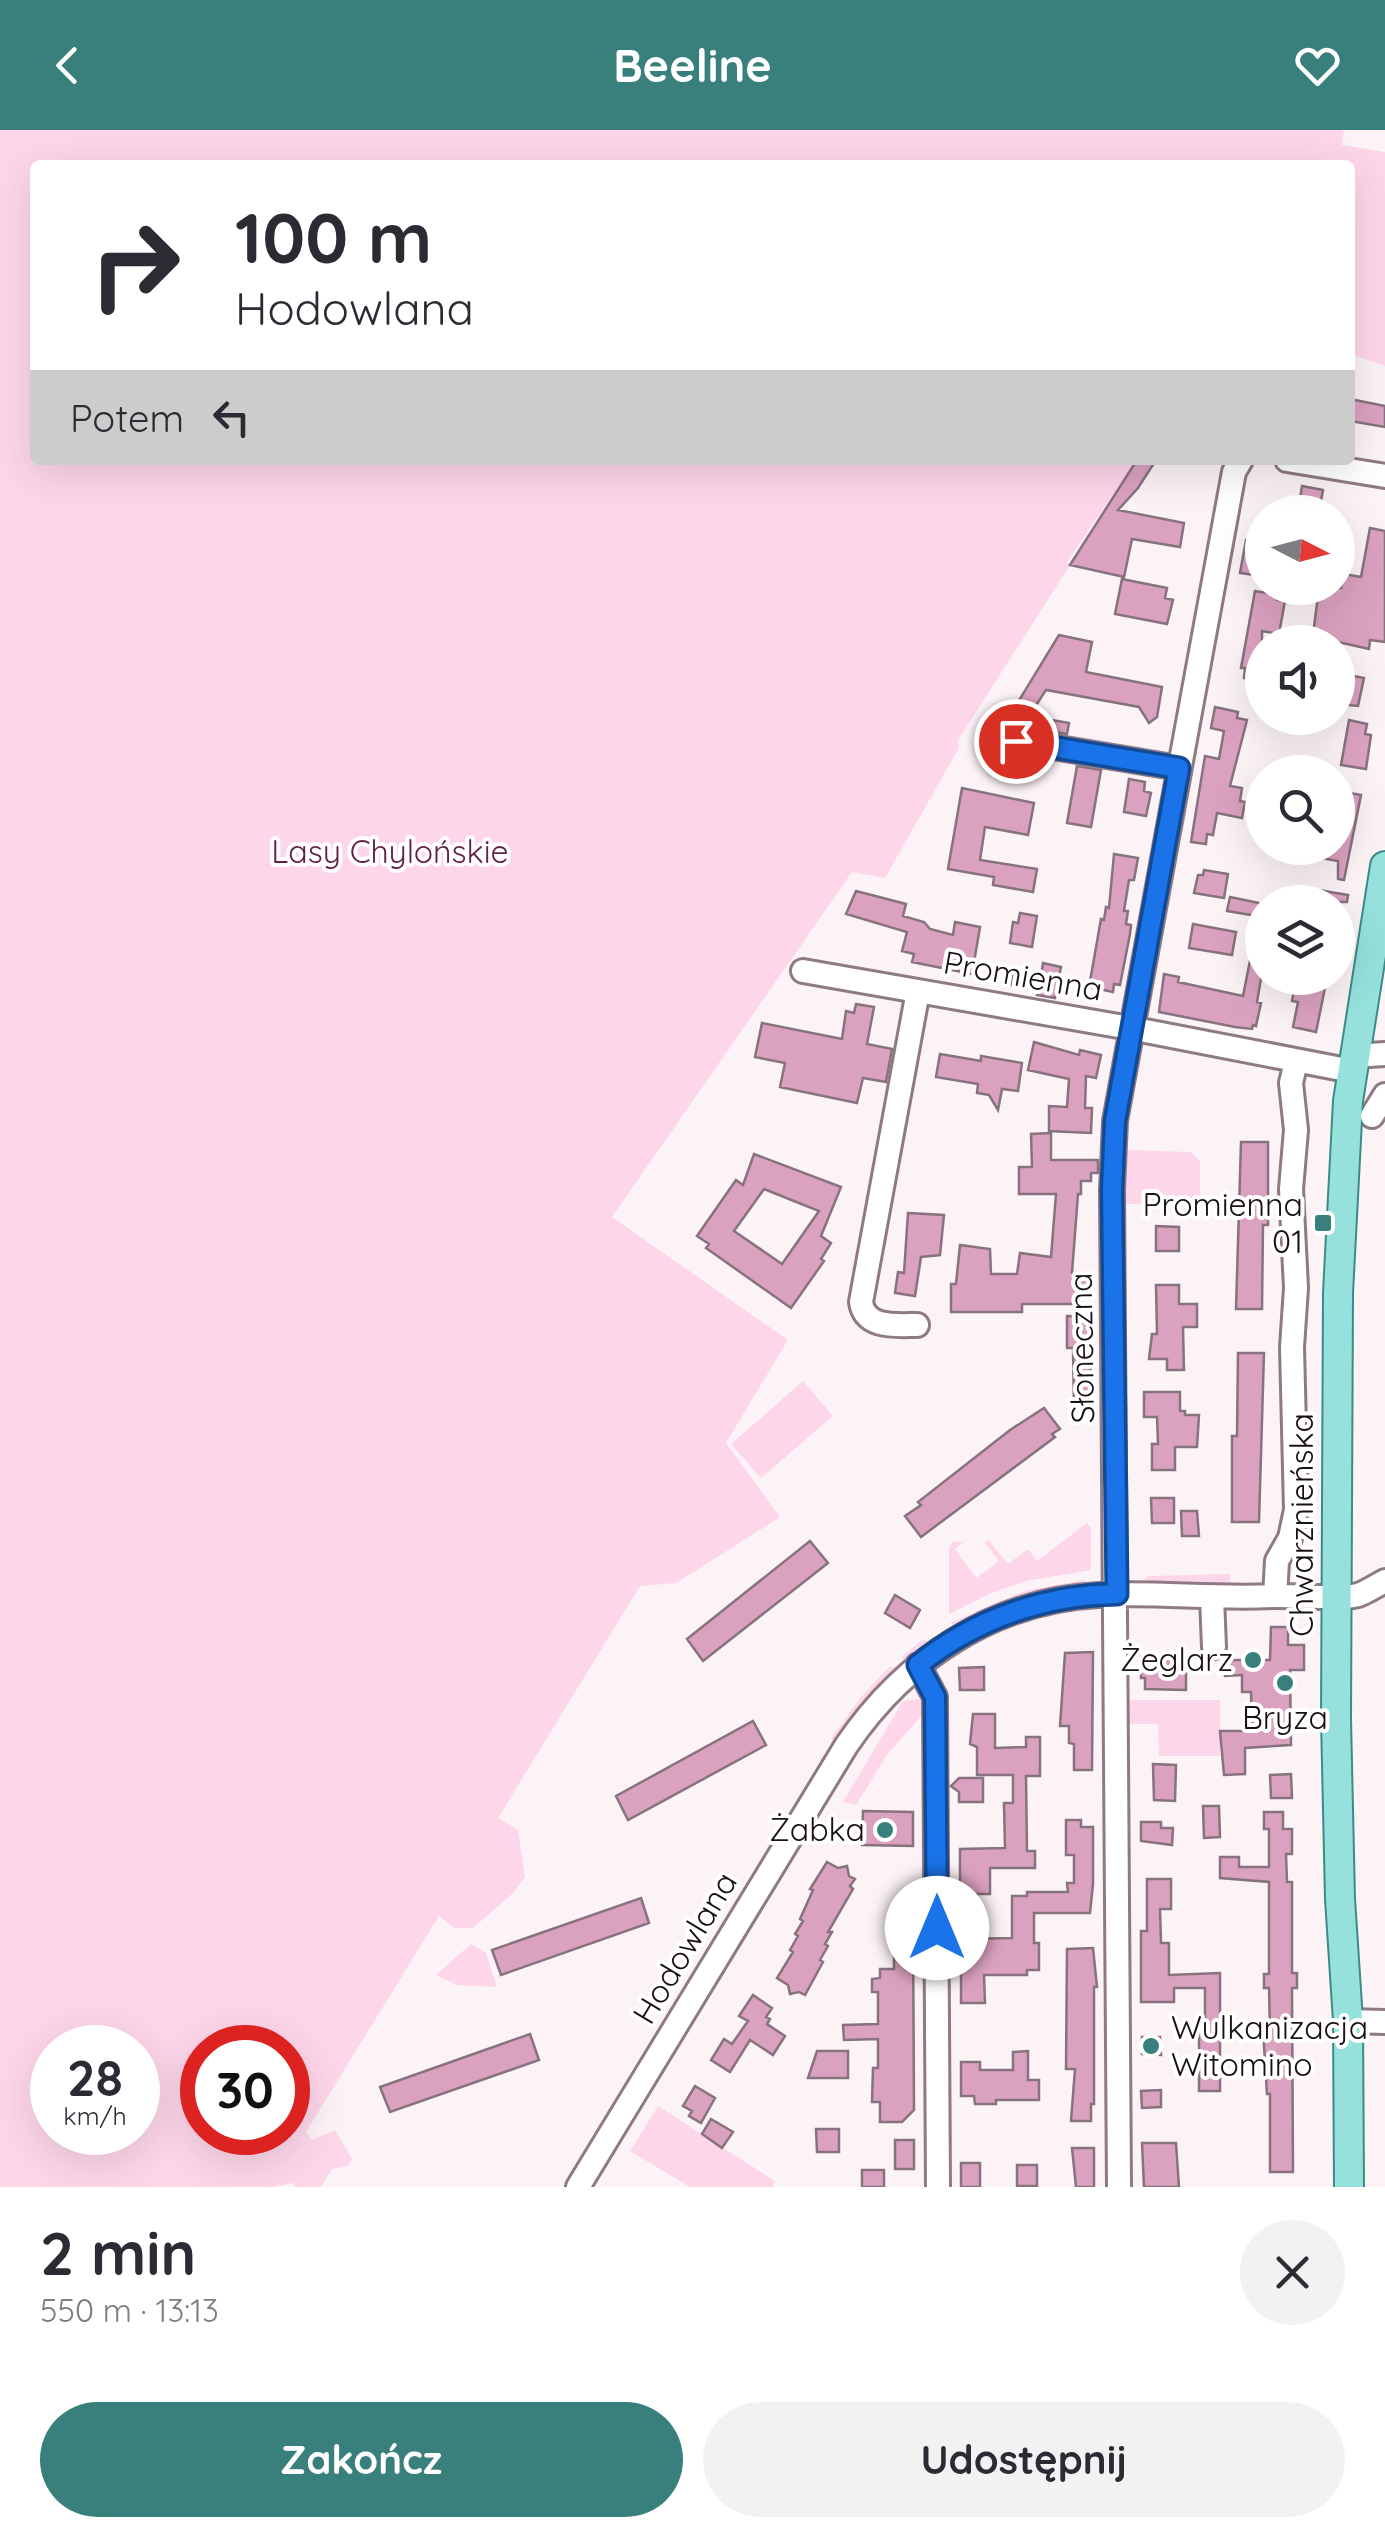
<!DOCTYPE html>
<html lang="pl">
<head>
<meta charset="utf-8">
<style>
  body { margin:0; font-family:Quicksand,sans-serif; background:#f2f2f3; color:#2b2b33; height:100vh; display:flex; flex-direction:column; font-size:38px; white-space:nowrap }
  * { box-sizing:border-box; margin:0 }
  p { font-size:32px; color:#7c7c81 }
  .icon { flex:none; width:55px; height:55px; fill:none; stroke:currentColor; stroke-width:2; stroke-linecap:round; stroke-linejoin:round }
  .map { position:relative; height:2057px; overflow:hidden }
  .panel { display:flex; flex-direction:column; background:#fff; flex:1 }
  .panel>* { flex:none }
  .top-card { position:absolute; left:30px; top:30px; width:1325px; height:305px; border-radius:10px; box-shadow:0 10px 40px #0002; background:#fff; color:#2b2b33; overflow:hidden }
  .needle { width:65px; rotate:96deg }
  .fabs { position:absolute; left:1245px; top:365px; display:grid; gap:20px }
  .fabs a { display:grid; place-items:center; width:110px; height:110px; border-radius:50%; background:#fff; box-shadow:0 10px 40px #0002; font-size:50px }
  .speed { position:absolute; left:30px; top:1895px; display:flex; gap:20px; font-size:50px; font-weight:700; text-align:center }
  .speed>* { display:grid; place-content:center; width:130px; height:130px; border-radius:50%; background:#fff; box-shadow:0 10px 40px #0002; line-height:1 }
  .speed small { font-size:25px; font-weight:400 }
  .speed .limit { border:15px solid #d22; background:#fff; color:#111 }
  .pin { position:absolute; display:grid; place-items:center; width:85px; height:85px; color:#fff; margin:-42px; border:5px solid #fff; border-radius:50%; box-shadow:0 2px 10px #0007 }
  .me { position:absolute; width:110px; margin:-55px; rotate:0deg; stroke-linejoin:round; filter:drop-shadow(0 0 8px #0008) }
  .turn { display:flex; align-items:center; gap:35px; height:210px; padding:0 40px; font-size:45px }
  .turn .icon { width:130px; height:130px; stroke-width:2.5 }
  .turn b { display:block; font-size:70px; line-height:85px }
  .then { display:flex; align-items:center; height:95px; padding:0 40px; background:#0003; gap:20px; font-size:38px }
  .round { display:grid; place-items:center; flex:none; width:105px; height:105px; border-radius:52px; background:#f2f2f3 }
  .headline { display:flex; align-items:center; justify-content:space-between; height:170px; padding:0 40px }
  h1 { font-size:60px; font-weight:800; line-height:75px }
  .cta { display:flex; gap:20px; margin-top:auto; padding:20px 40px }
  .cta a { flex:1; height:115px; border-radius:60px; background:#39807c; color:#fff; font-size:40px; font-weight:800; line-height:115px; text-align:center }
  .cta a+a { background:#f2f2f3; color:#2b2b33 }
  header { display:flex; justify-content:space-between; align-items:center; height:130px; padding:0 40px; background:#39807c; color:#fff; font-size:45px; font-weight:800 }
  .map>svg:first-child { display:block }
  .green { fill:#fed6ea; fill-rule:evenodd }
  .building { fill:#dba2c0; stroke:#87727d; stroke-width:2.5; fill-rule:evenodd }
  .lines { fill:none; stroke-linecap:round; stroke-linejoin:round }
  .minor-casing { stroke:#8f7a84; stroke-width:28 }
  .major-casing { stroke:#3c8b87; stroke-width:32 }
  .minor { stroke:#fff; stroke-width:22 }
  .major { stroke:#96e1dc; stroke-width:28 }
  .route-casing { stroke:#114b97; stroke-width:25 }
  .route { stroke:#1a73e8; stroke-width:18 }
  .poi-dot { fill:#39807c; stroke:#fff; stroke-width:4 }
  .labels { text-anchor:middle; stroke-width:8; stroke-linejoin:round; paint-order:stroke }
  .park-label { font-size:32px; fill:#621f48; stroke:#fff }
  .street-label { font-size:32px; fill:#181014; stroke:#fff }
  .poi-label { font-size:32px; fill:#181014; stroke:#fff; text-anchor:end }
</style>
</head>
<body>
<header><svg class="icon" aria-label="back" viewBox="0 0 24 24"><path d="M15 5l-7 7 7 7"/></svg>Beeline<svg class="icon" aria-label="heart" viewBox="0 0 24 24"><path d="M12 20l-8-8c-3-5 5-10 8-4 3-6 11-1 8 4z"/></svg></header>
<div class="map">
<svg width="1385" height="2057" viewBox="0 0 1385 2057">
  <rect width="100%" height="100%" fill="#fcf3f7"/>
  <path class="green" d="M0,0H1344L1342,15L1385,22V236L1350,224V35H35V330H1137L1067,432L1070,435L957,612L960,616L885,748L852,742L612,1087L788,1210L726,1313L780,1387L676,1453L640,1456L498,1688L518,1700L525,1747L513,1763L473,1798H454L439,1786L306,2002L312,2010L335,2000L352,2029L348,2036L332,2039L321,2057H295L293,2053L273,2057H0ZM52,1918H138V2002H52ZM202,1918H288V2002H202Z
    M1125,1020L1191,1022L1200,1031V1074H1125Z
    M803,1251L833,1286L761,1348L731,1314Z
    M1087,1393L1091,1398V1440L1026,1451L991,1463L949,1484V1417L952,1412L965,1411L955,1419L976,1448L999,1431L985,1413L987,1409L1008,1434L1028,1419L1037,1431Z
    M1230,1444V1452L1145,1456L1146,1447L1149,1446Z
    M1084,1450L1090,1456L958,1497L950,1493L1024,1461Z
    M922,1510L932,1513L834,1614L832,1607L861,1567L889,1537H896L903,1530V1526Z
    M920,1569L924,1583L887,1625L856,1675L843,1672L903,1571Z
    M1127,1570H1220V1626H1159L1158,1594H1127Z
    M471,1814L486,1823L497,1857L457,1855L436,1845Z
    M658,1976L775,2051L773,2057H690L630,2021Z"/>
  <path class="building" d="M1350,269L1385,276V297L1350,291Z
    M1137,330H1156L1138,358L1118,380L1184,393L1180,417L1132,409L1124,447L1070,435Z
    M1302,356L1323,360L1319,382H1298Z
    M1370,398L1385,401V512L1370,510L1369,519L1338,512H1312L1319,458H1341L1344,444L1361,447Z
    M1246,410L1262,413V446L1240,443Z
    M1122,449L1167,458L1165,468L1173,470L1167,494L1115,484Z
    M1255,461L1278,465L1277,470L1285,471L1279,504L1262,501V551L1244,548L1245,538H1241Z
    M1059,505L1092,512L1086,542L1162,557L1157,587L1149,593L1139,577L1046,560L1029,586L1069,593L1067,604L1017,596L997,579L1012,582Z
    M1338,543L1364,548L1358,576L1338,574Z
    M1215,577L1238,582L1237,588L1247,590L1230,656L1242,658L1240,671L1245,672L1242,688L1217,683L1213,705L1207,704L1206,714L1191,712L1205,626L1219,629L1224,601L1211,598Z
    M1349,590L1367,594L1365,604L1371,605L1366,639L1341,635Z
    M1077,636L1101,640L1091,697L1067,693Z
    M1129,649L1145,652L1144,661L1151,663L1146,686L1124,682Z
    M962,658L1034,673L1028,705L985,697L980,730L1037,739L1033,762L993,755L994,747L948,739Z
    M1338,661L1361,665L1344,750L1338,749V731L1304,725V718H1338Z
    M1114,724L1138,728L1134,750H1129L1124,781H1128L1126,794L1131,795L1130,804L1120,855L1114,854L1113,862L1089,857L1101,789L1104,790L1106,777L1109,778Z
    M1204,740L1228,744L1224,768L1194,763L1198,745H1203Z
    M1301,757L1348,765L1347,772H1298Z
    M856,761L906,774L903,786L924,792L930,799L953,805L955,792L980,797L972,844L912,832L914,824L902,821L907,802L846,784Z
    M1230,767L1259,773L1257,786L1227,781Z
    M1020,783L1037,786L1032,817L1010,813L1013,792L1018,793Z
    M1193,794L1236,802L1232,825L1189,818Z
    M1256,800L1262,801V843L1257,872L1261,873L1256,896L1253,895L1252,899L1235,897L1159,882L1164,844L1179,847L1178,852L1243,866Z
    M1043,833L1061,837L1055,868L1037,865L1038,860L1012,855L1014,841L1041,846Z
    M1295,853L1325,858L1316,902L1293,897L1298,872L1292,871Z
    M856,874L874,877L867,914L892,919L886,952L863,948L857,973L780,957L785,933L755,927L762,893L842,909L846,881L854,883Z
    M1034,912L1079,925L1080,920L1101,925L1096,948L1086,946L1085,978H1092L1091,1003L1049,1001V976L1067,977L1069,949L1028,940Z
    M940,924L981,931V926L1022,933L1018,961L1002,959L998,980L989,965L977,963L978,954L936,947Z
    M1051,1003V1030H1098V1043H1091V1051H1081V1064H1078L1072,1143H1090V1159L1078,1160V1174H1022V1182H951V1154H956L960,1115L990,1119L991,1144H1017L1020,1123L1051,1127L1056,1064H1019V1037H1032L1031,1004Z
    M1241,1012H1268V1095H1263L1262,1179H1236Z
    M754,1024L841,1057L821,1106L831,1113L821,1129L824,1131L791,1178L706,1118L709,1114L697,1106L736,1050L743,1055ZM764,1059L819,1081L782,1134L734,1101Z
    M908,1083L944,1085L940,1125L921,1127L915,1166L895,1163L898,1142L904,1143Z
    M1156,1096L1179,1097V1121H1156Z
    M1156,1155H1179V1174H1197V1197H1183L1184,1240H1167V1229H1149L1152,1204H1157Z
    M1067,1186L1090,1187L1091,1279H1074L1073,1218H1067Z
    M1238,1223H1264L1259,1392H1232V1306H1237Z
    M1144,1262H1180V1281H1185V1285H1199L1197,1317H1175V1340H1152V1314H1158L1157,1287H1144Z
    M1044,1278L1060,1299L1052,1304L1055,1307L921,1407L905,1386L921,1375L918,1372L1010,1300Z
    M1151,1368H1174V1393H1152Z
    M1181,1381H1197L1199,1406H1182Z
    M810,1411L828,1433L703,1531L687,1509Z
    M895,1465L920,1480L910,1498L885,1483Z
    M1271,1497H1288V1515H1304V1540H1290L1291,1615L1245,1618V1644L1224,1645L1220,1601H1252L1251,1562H1242V1545L1225,1546L1224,1530H1270Z
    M1093,1522L1092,1640H1074V1614L1069,1613V1596H1060L1065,1523Z
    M1186,1525V1560L1145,1559V1548H1141V1526Z
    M984,1537V1560H960L959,1538Z
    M973,1584H995V1618L1026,1617V1607H1040V1646H1026L1027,1721H1035V1738H990V1764H960V1719L1005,1718L1004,1673H1013V1645H977V1617L970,1614Z
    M753,1591L766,1615L628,1690L616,1666Z
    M1153,1634L1176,1635L1175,1671L1154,1670Z
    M1291,1644L1292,1668H1271L1270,1645Z
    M959,1648H983V1672H959V1662L951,1656Z
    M1203,1676H1219L1220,1707L1204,1708Z
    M863,1681L913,1682V1716L862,1715Z
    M1264,1682H1283V1699H1292V1724H1286L1287,1752H1292V1843H1297V1858H1292L1293,2042H1270V1964H1267L1263,1900H1270L1269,1858H1264V1844H1269V1752L1220,1748V1727H1239V1737H1269V1699H1264Z
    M1066,1690H1081V1697H1093V1754L1090,1783H1034V1813H1039V1840H1027V1845H984L985,1873H961V1827H970L969,1809L1012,1808V1766H1027V1762H1068L1067,1753H1074V1725H1066Z
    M1141,1692H1161V1698H1173L1172,1715L1141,1711Z
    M827,1732L838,1738L847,1736L849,1746L855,1749L850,1756L853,1759L828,1802H832L825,1814L828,1816L820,1830L823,1832L805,1865L799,1862L790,1864L788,1855L777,1848L793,1822L790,1820L798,1806L795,1804L803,1791L800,1789L813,1760L810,1759Z
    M1147,1749H1171V1779H1160L1161,1813H1169V1845L1220,1843V1961H1199V1889L1205,1887V1858H1174V1872H1141V1801H1147Z
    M641,1768L649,1793L501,1845L492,1820Z
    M894,1787H913L914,1980L902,1992H880V1972H872L873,1938H878V1909L844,1910L843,1895L878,1894V1862H872V1849L880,1848V1839H894Z
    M1093,1818L1097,1857H1094V1974H1091V1991H1071L1075,1939H1066L1067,1819Z
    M753,1865L772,1878L766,1887L770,1889L767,1894L785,1906L773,1925L750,1910L730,1942L711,1930L724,1909L732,1914L748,1891L739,1886Z
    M530,1904L539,1930L390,1982L380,1957Z
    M1142,1907H1160L1161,1925L1142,1924Z
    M817,1921H848V1948H808Z
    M1028,1921V1950H1039V1970H996V1974H975L974,1966H961V1932H980V1940H1013V1922Z
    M695,1956L715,1968L701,1993L689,1986L692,1981L683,1976Z
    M1161,1960V1977L1142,1978L1141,1961Z
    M711,1989L733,2002L722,2018L702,2004Z
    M816,1999H839V2022H817Z
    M895,2010H914V2039H895Z
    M1142,2013H1176L1179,2057H1144Z
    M1072,2018H1094V2057H1076Z
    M961,2033H980V2057H961Z
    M1017,2035H1037V2056H1017Z
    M862,2040H884V2057H862Z"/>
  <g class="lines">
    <defs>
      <path id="minor" d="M1287,330L1385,346
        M1017,611L1179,638
        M803,841L1130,898L1352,941
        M1354,926L1385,924
        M1372,986L1385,965
        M917,1195C896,1195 865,1199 861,1172L918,861
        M1275,1466L1277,1431L1290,1408L1296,1380L1292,1217L1296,1158L1291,1059L1296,1000L1291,953L1296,931
        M1212,1468L1214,1517
        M918,1535L935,1567L938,2057
        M1348,1891L1385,1892
        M578,2057L846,1616C904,1530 994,1470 1099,1465C1157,1462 1215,1469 1274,1466C1296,1465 1339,1470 1358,1465C1367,1462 1377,1455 1385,1451
        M1119,2057L1112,1060L1115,991L1234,342L1241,330"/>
      <path id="major" d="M1349,2057L1348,1891L1340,1769L1336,1589L1338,1163L1348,971L1385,736"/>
    </defs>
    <use href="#minor" class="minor-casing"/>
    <use href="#major" class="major-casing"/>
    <use href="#minor" class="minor"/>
    <use href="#major" class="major"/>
  </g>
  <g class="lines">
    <defs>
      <path id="route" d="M937,1798L935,1567L918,1535C975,1489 1044,1465 1117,1464L1112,1060L1115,991L1179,638L1016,611"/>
    </defs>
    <use href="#route" class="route-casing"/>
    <use href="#route" class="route"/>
  </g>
  <g class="poi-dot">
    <rect x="1313" y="1083" width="20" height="20" rx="5"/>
    <circle cx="1253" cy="1530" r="10"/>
    <circle cx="1285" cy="1553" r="10"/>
    <circle cx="885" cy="1700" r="10"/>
    <circle cx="1151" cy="1916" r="10"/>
  </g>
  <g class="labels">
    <g class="park-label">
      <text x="390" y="733">Lasy Chylońskie</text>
    </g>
    <g class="street-label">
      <text transform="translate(1023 846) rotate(10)" y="11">Promienna</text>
      <text transform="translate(1082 1218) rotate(-91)" y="11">Słoneczna</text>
      <text transform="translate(1302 1395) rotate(-90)" y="11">Chwarznieńska</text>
      <text transform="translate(685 1818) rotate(-59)" y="11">Hodowlana</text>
    </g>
    <g class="poi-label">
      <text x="1303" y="1086">Promienna<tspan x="1303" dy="37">01</tspan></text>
      <text x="1233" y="1541">Żeglarz</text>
      <text x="1285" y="1599" text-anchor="middle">Bryza</text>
      <text x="865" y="1711">Żabka</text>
      <text x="1171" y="1909" text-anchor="start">Wulkanizacja<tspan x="1171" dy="37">Witomino</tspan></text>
    </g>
  </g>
</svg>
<div class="fabs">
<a><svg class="needle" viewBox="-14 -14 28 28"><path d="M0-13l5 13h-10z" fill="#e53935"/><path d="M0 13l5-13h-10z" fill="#7c7c81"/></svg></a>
<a><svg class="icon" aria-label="sound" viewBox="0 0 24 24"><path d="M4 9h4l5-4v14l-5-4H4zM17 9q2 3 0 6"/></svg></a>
<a><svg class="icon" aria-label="search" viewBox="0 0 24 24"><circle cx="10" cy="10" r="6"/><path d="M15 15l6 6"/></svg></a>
<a><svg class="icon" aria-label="layers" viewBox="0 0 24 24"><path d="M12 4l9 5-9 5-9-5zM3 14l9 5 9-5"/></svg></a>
</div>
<div class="speed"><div>28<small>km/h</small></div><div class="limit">30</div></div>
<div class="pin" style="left:1016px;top:611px;background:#d93025"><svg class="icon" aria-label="arrive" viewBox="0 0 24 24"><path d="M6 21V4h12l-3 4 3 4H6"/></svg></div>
<svg class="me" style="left:937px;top:1798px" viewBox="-20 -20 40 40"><circle r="19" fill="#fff"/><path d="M0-13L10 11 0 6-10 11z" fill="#1a73e8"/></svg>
<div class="top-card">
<div class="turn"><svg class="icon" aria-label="right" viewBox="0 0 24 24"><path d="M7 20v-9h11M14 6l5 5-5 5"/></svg><div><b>100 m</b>Hodowlana</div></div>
<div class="then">Potem<svg class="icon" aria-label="left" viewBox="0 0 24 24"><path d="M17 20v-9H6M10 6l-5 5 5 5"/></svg></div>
</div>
</div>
<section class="panel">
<div class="headline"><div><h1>2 min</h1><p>550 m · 13:13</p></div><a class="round"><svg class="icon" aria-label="close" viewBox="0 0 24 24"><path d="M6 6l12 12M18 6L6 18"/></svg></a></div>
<div class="cta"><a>Zakończ</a><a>Udostępnij</a></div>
</section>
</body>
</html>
